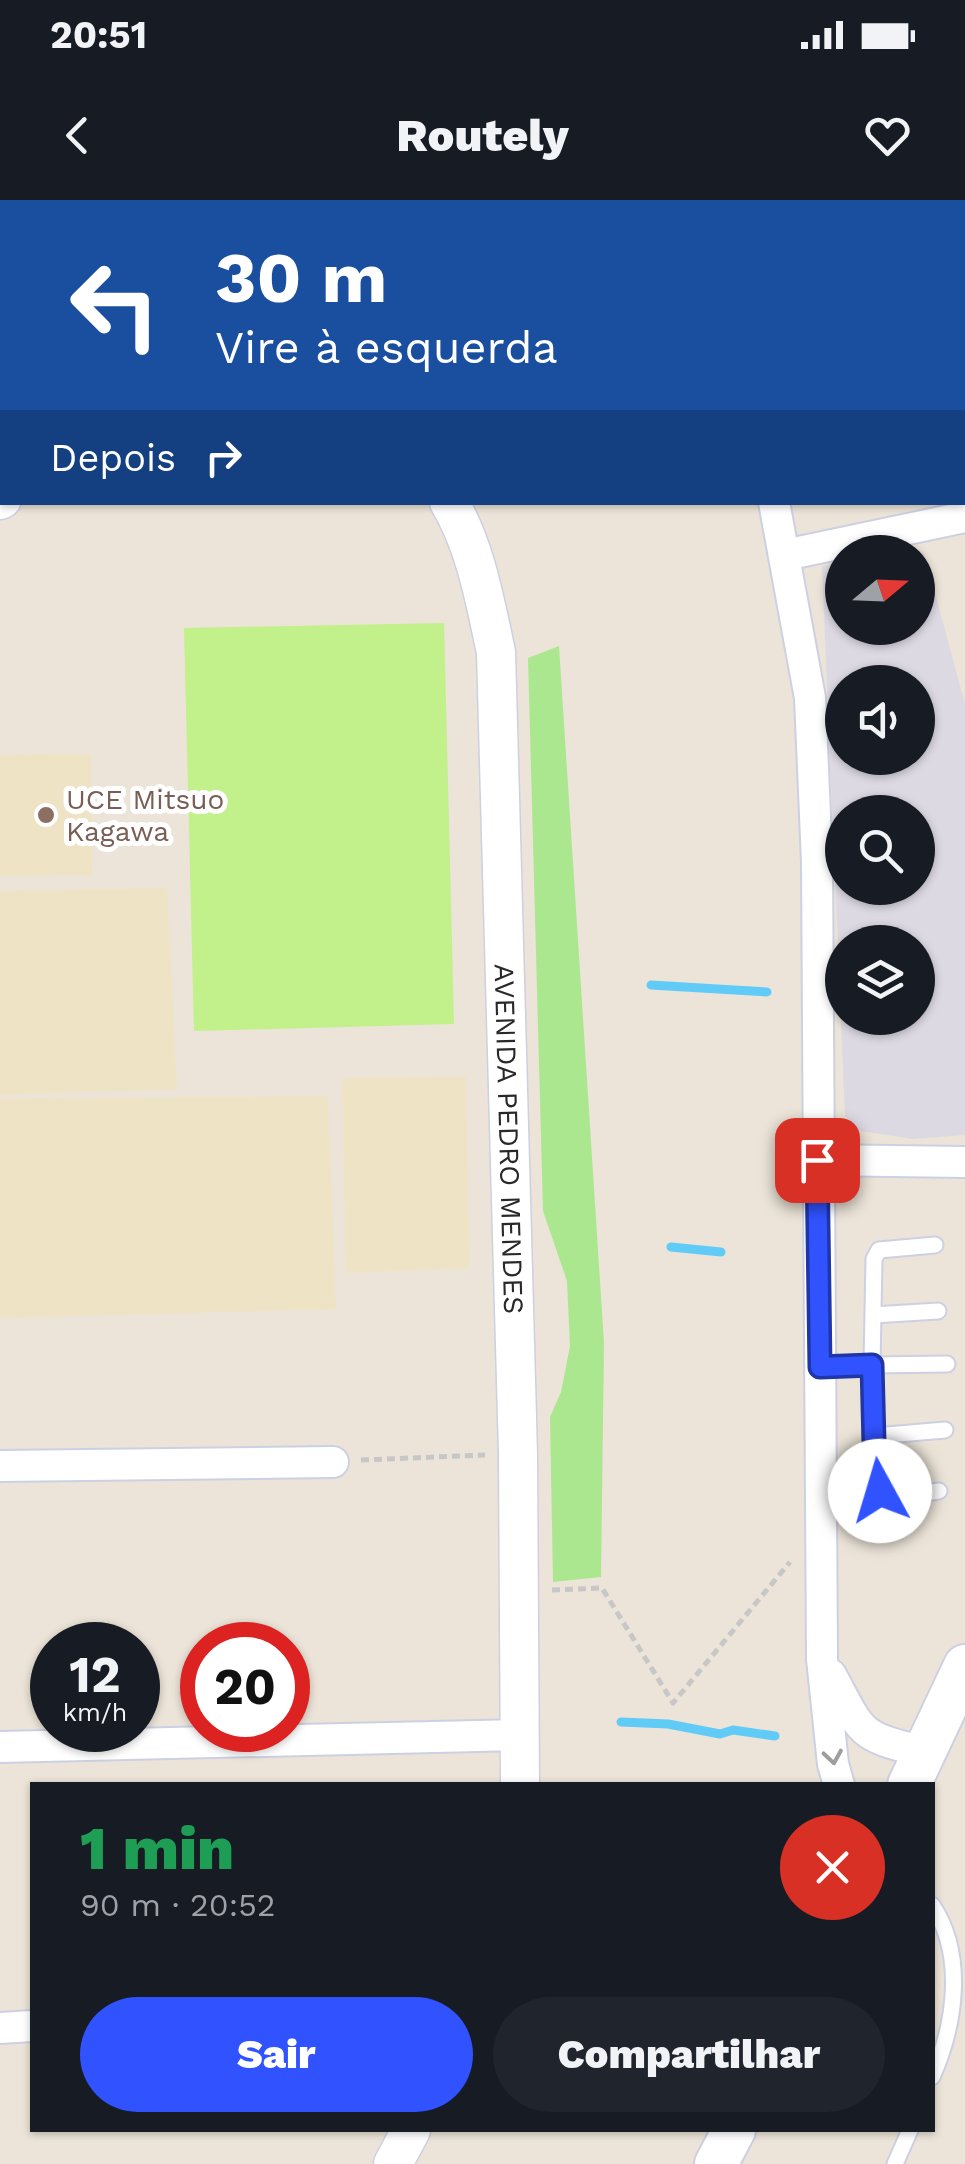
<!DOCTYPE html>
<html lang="pt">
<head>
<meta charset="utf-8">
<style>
  body { margin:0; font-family:"Work Sans",sans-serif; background:#20242c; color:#f1f3f6; height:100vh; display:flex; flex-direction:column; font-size:38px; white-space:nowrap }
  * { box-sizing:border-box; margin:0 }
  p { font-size:32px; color:#9ea1a6 }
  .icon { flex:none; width:55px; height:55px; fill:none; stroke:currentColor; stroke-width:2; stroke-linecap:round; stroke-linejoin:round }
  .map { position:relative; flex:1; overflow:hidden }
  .side { position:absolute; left:30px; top:1582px; width:905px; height:350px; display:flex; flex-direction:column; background:#171b24; border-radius:0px; box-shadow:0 2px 8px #0004 }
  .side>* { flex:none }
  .banner { position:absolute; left:0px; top:0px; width:965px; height:305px; box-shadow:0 2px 8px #0004; background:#1a4fa0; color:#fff; overflow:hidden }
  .needle { width:65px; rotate:71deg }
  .fabs { position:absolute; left:825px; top:335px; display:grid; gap:20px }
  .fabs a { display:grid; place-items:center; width:110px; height:110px; border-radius:50%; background:#171b24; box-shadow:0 2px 8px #0004; font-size:50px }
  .speed { position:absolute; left:30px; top:1422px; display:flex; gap:20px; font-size:50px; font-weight:700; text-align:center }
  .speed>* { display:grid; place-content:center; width:130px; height:130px; border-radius:50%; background:#171b24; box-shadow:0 2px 8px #0004; line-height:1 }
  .speed small { font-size:25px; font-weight:400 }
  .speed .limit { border:15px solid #d22; background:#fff; color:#111 }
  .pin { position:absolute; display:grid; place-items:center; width:85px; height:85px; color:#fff; margin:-42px; border-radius:20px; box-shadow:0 5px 15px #0006 }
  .me { position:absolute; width:110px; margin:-55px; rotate:354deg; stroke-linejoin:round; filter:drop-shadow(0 0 8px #0008) }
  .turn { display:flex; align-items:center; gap:35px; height:210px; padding:0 50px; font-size:45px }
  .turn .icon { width:130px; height:130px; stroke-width:2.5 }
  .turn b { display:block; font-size:70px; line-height:85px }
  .then { display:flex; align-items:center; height:95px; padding:0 50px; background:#0003; gap:20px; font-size:38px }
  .round { display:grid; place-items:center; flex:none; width:105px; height:105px; border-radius:52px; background:#20242c }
  .headline { display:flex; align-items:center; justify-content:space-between; height:170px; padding:0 50px }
  h1 { font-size:60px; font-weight:800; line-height:75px; color:#1e9e55 }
  .cta { display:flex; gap:20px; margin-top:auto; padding:20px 50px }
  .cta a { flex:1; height:115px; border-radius:60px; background:#3152ff; color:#fff; font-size:40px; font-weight:800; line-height:115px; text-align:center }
  .cta a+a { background:#20242c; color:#f1f3f6 }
  .status { display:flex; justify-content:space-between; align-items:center; height:70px; padding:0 50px; background:#171b24; direction:ltr }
  .status svg { height:28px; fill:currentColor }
  header { display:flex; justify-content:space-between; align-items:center; height:130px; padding:0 50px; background:#171b24; font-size:45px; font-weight:800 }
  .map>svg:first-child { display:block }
  .industrial { fill:#dcd9e3; fill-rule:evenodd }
  .education { fill:#efe3c5 }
  .green { fill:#abe78f }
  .pitch { fill:#c2f08a }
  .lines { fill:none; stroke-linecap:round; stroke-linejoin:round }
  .stream { stroke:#61cbf7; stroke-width:9 }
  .building { fill:#c7c1b8; stroke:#c7c0b2; stroke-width:2.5 }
  .service-casing { stroke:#cdd0e2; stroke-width:19 }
  .minor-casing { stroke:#cdd0e2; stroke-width:34 }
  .tertiary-casing { stroke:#cdd0e2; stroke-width:41 }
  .secondary-casing { stroke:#cdd0e2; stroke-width:46 }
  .path { stroke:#c7c7c7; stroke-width:5; stroke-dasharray:8 5; stroke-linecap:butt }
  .service { stroke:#fff; stroke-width:15 }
  .minor { stroke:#fff; stroke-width:30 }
  .tertiary { stroke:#fff; stroke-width:38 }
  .secondary { stroke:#fff; stroke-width:42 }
  .oneway { stroke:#9e9e9e }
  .route-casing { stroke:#2035a6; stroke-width:25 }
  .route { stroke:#3152ff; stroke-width:18 }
  .education-dot { fill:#8d6e63; stroke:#fff; stroke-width:4 }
  .labels { text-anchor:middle; stroke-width:10; stroke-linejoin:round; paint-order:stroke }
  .education-label { font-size:28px; fill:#785e54; stroke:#fff; text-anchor:start }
  .street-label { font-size:28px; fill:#282828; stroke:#fff }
</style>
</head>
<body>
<div class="status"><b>20:51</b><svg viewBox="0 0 49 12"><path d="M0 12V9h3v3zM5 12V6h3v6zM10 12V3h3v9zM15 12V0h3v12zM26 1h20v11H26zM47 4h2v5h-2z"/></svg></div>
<header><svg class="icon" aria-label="back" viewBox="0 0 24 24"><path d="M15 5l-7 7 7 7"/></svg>Routely<svg class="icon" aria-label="heart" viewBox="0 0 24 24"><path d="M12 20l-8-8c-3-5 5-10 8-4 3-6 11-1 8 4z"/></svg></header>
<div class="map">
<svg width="965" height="1964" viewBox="0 0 965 1964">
  <rect width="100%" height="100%" fill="#ece4d8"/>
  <path class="industrial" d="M906,348L924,352L965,504V935L913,939L860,931L845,916L822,367L842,360V428H918V352H864ZM842,482H918V558H842ZM842,612H918V688H842ZM842,742H918V818H842Z"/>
  <path class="education" d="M91,554L92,675L0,676V555Z
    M167,688L177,889L0,895V691Z
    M466,877L469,1068L346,1073L342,878Z
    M328,896L336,1109L0,1118V899Z"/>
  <path class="green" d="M559,446L604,1143L601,1377L553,1382L550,1217L561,1192L570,1146L567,1081L543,1011L528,458Z"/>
  <path class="pitch" d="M444,423L454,824L194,831L184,428Z"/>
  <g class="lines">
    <path class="stream" d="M651,785L767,792
      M671,1047L721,1052
      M621,1522L668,1524L720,1534L733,1530L775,1536"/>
  </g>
  <path class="building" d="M755,0H826V2H755Z"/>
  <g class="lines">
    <defs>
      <path id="service" d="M0,102H2
        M0,245L2,244
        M935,1045L879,1050L874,1059L872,1165L947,1164
        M873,1115L938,1111
        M819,1167L872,1165L875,1282C888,1304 918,1293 939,1291
        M875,1236L945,1230
        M932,1705C965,1754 956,1823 932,1877
        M895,1964L910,1930"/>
      <path id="minor" d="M711,0L712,2
        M774,302L810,498L817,662L822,1459L833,1564L839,1585
        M785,355L965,317
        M817,960L965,962
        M0,1266L333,1262
        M831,1475C863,1534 857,1536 925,1552
        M0,1547L519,1535
        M0,1828L32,1826"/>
      <g id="tertiary">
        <path d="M0,300L2,299"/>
        <path id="s1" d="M449,302C476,347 485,402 496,452L518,1254L520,1585"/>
        <path d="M393,1964L411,1930"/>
      </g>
      <path id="secondary" d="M893,0L894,2
        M962,264L965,274
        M909,1585L965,1466
        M716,1964L734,1930"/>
    </defs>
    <use href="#service" class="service-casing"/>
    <use href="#minor" class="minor-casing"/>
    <use href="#tertiary" class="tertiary-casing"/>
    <use href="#secondary" class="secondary-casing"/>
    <path class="path" d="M361,1260L485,1255
      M552,1390L602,1388L673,1503L790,1362"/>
    <use href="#service" class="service"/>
    <use href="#minor" class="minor"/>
    <use href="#tertiary" class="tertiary"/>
    <use href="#secondary" class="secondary"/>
  </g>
  <defs><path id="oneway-chevron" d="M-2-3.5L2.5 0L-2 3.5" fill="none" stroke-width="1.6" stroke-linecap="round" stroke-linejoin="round" transform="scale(2.5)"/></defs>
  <use class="oneway" href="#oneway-chevron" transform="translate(833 1557) rotate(81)"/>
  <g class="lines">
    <defs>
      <path id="route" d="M817,960L820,1167L872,1165L875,1282L880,1291"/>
    </defs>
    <use href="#route" class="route-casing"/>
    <use href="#route" class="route"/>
  </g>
  <circle class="education-dot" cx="46" cy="615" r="10"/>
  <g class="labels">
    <g class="education-label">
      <text x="66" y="609">UCE Mitsuo<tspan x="66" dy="32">Kagawa</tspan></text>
    </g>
    <g class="street-label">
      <text dy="10" stroke="none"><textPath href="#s1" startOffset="645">AVENIDA PEDRO MENDES</textPath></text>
    </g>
  </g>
</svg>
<div class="fabs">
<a><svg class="needle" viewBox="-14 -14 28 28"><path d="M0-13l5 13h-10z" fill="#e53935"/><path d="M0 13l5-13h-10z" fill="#9ea1a6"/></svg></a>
<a><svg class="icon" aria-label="sound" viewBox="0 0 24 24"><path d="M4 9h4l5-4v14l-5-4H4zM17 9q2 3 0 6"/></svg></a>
<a><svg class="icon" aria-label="search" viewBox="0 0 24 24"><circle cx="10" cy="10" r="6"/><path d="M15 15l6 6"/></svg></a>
<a><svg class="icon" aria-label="layers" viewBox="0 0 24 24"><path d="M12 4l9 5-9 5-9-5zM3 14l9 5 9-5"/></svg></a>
</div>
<div class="speed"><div>12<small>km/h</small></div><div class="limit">20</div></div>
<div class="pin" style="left:817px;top:960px;background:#d93025"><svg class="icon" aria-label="arrive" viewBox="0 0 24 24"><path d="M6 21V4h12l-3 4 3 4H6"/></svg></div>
<svg class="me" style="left:880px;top:1291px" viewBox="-20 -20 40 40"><circle r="19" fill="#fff"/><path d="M0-13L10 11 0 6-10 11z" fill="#3152ff"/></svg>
<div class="banner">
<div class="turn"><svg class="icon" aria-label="left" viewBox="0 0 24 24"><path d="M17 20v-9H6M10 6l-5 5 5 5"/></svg><div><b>30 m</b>Vire à esquerda</div></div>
<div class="then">Depois<svg class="icon" aria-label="right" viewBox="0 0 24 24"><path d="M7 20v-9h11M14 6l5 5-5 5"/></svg></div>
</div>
<section class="side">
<div class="headline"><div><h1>1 min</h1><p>90 m · 20:52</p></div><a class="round" style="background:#d93025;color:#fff"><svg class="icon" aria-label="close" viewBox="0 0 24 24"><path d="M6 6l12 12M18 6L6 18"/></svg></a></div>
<div class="cta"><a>Sair</a><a>Compartilhar</a></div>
</section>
</div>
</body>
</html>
